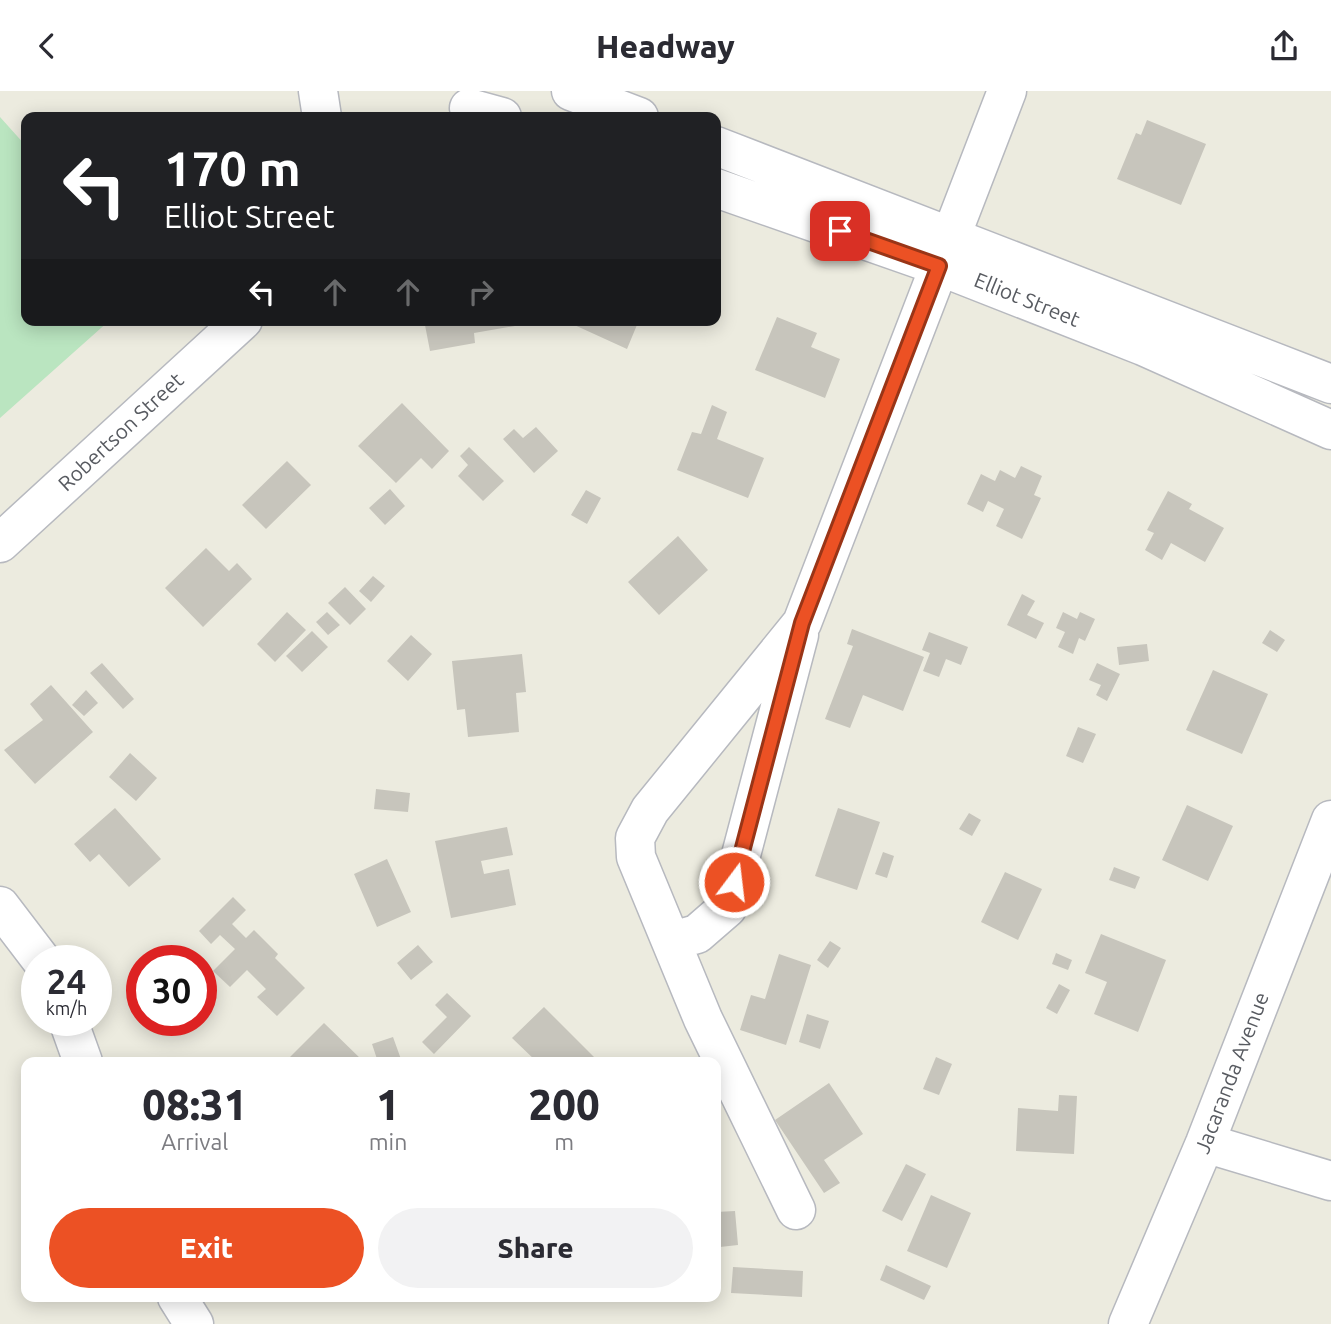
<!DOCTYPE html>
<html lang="en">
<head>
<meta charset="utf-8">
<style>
  body { margin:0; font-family:Ubuntu,sans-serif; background:#f2f2f3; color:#2b2b33; height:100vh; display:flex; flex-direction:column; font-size:26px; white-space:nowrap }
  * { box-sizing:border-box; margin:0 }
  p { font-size:23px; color:#7c7c81 }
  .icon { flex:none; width:38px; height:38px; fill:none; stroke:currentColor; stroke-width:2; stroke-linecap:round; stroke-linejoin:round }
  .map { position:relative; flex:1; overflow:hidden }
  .sheet { position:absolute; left:21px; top:966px; width:700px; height:245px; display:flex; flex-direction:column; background:#fff; border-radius:14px; box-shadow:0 4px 18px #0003 }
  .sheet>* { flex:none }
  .guide { position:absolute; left:21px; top:21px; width:700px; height:214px; border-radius:14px; box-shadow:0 4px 18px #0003; background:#202124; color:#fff; overflow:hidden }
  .speed { position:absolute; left:21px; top:854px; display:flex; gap:14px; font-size:35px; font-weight:700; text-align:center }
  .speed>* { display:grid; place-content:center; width:91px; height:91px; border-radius:50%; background:#fff; box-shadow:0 4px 18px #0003; line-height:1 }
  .speed small { font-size:18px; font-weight:400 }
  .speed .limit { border:10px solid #d22; background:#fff; color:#111 }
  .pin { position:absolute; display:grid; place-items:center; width:60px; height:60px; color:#fff; margin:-30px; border-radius:14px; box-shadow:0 4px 10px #0006 }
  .me { position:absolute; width:77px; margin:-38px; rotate:15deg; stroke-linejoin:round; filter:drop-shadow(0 0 5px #0008) }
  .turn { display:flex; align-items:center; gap:24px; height:147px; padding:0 28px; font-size:32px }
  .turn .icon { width:91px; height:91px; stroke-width:2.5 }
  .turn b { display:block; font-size:49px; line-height:60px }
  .lanes { display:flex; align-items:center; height:66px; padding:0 28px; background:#0003; justify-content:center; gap:35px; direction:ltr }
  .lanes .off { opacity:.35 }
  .eta { display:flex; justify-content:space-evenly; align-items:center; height:119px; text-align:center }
  .eta b { font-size:42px; font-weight:800; line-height:49px }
  .action { display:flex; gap:14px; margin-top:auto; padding:14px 28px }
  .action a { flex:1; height:80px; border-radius:42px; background:#ec5124; color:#fff; font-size:28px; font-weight:800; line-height:80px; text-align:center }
  .action a+a { background:#f2f2f3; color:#2b2b33 }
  header { display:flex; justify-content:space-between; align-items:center; height:91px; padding:0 28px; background:#fff; font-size:32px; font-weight:800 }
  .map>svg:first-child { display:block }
  .green { fill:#bae5c0 }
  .building { fill:#c7c5bc }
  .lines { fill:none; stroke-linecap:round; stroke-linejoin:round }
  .minor-casing { stroke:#b7b9bf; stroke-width:41 }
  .minor { stroke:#fff; stroke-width:38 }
  .route-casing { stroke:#993517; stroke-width:18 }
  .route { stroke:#ec5124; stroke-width:12 }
  .labels { text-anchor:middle; stroke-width:5; stroke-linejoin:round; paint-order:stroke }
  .street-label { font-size:21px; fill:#585b61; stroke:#fff }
</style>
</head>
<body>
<header><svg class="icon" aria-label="back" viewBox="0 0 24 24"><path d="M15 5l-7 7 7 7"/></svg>Headway<svg class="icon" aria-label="share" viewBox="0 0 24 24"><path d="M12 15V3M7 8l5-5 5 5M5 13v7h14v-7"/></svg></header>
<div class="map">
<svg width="1331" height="1233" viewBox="0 0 1331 1233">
  <rect width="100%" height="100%" fill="#ecebdf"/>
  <path class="green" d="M0,26L26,55V229H110L0,327Z"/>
  <path class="building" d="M1147,29L1206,53L1181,114L1117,88L1136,42L1141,44Z
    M777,226L817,242L811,256L840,268L825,307L755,279Z
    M424,229H514L515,235L474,242L475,252L430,260Z
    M571,229H639L627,258L570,232Z
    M402,312L449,360L432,378L421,367L396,392L358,355Z
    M712,314L727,321L717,348L764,367L748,407L677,379L692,341L701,343Z
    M536,336L558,360L534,382L503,348L514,338L523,347Z
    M469,356L504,390L483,410L458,385L468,374L460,365Z
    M287,370L311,394L266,438L242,414Z
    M1021,375L1042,385L1034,404L1041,407L1022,448L996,435L1004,418L988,410L983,421L967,413L981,383L995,390L1000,379L1015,387Z
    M390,398L405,415L385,434L369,417Z
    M586,399L601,407L587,433L571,424Z
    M1168,400L1192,413L1189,418L1224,437L1205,471L1171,452L1162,469L1145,459L1154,442L1147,439Z
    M678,445L708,479L659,524L628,491Z
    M206,457L229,480L237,472L252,488L203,536L165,497Z
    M373,485L385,495L371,511L359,500Z
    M345,496L366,518L350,534L328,512Z
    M1022,503L1035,510L1027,524L1044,532L1036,548L1007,534Z
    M287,521L306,539L275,571L257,553Z
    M327,521L340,534L328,544L316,531Z
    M1063,521L1077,528L1080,521L1095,528L1085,550L1079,547L1073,563L1058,556L1065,541L1056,537Z
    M852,538L924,566L903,620L863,604L850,637L825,628L853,555L847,553Z
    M1270,539L1285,549L1277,561L1262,552Z
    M312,540L328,556L302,581L286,565Z
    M929,541L968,556L961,574L946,568L939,586L923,580L930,562L922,559Z
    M411,544L432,563L408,590L387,570Z
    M1147,553L1149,570L1119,574L1117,556Z
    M522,563L526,601L516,602L519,641L468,646L465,618L457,619L452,570Z
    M102,572L134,608L123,618L90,582Z
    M1097,572L1120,583L1107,610L1096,604L1101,594L1089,589Z
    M1213,579L1268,603L1242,663L1186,639Z
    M51,594L93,641L35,693L4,659L43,629L30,613Z
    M86,599L98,612L84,625L72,614Z
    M1078,636L1096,643L1083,672L1066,665Z
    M130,662L157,687L136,710L109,686Z
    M376,698L410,702L408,721L374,718Z
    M1187,714L1233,735L1208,790L1162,769Z
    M115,717L161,768L129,796L99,763L90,771L74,753Z
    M838,717L880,731L857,799L815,785Z
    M969,722L981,729L972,745L959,738Z
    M507,736L513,764L481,770L484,783L509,778L516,814L451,827L435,750Z
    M883,761L894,765L887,787L875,783Z
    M387,768L411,821L377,836L354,783Z
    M1114,776L1140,786L1135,798L1109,789Z
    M1005,781L1042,798L1018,849L981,831Z
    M233,806L246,819L232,833L246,847L254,839L278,863L275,867L305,897L277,925L257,906L266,898L247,879L230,896L213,880L235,858L220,844L211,853L199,840Z
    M1101,843L1166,869L1138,941L1094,923L1107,891L1085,882Z
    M830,850L841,857L828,877L817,869Z
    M418,854L433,871L411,889L397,872Z
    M1056,862L1072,869L1068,879L1052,873Z
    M779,863L811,874L786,954L740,939L751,904L765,908Z
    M1059,893L1070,899L1057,923L1046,917Z
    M447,902L471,925L434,963L422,951L447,926L435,914Z
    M544,916L598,970L597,971H537L512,947Z
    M807,923L829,930L820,958L799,951Z
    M324,932L364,971H327L324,968L320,971H285Z
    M393,946L402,971H378L372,953Z
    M936,966L952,973L939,1004L923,998Z
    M829,992L863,1043L824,1069L840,1092L824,1102L775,1029Z
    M1059,1004L1077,1005L1074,1063L1016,1060L1018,1017L1058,1020Z
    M906,1073L926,1083L902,1130L882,1120Z
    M931,1104L971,1122L947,1177L907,1160Z
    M735,1120L738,1154L720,1156L721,1171H716V1121Z
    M886,1174L931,1195L924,1209L880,1189Z
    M733,1176L803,1180L802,1206L731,1202Z"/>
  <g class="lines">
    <defs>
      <path id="minor" d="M318,0L322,26
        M571,0L639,26
        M469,17L502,26
        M716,55L1331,293
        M716,97L939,175L1143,255L1331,339
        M0,452L243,229
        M0,815L42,870
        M672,850L697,843L727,817L799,544
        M68,929L83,971
        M1205,1052L1331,1090
        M796,1119L703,928L636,766L635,747L650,719L802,532L1007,0
        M177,1206L194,1233
        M1128,1233L1205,1052L1331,729"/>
    </defs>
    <use href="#minor" class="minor-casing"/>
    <use href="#minor" class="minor"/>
  </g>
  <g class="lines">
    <defs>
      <path id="route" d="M734,791L802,532L939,175L840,140"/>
    </defs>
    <use href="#route" class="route-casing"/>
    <use href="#route" class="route"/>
  </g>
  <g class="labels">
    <g class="street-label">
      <text transform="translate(1027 209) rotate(22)" y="7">Elliot Street</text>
      <text transform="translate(121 341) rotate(-43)" y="7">Robertson Street</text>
      <text transform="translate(1232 982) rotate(-69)" y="7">Jacaranda Avenue</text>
    </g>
  </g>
</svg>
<div class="speed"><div>24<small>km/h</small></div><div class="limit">30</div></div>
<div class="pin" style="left:840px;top:140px;background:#d93025"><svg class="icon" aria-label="arrive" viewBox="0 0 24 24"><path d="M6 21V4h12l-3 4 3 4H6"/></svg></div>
<svg class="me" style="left:734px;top:791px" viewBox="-20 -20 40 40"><circle r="17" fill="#ec5124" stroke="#fff" stroke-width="3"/><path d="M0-11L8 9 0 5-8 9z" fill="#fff"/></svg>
<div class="guide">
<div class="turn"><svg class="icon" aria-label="left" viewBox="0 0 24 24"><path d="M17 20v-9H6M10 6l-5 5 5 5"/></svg><div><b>170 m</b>Elliot Street</div></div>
<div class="lanes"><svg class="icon" aria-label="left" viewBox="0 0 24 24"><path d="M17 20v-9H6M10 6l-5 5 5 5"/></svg><svg class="icon off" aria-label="ahead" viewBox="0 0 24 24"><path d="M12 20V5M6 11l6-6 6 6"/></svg><svg class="icon off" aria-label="ahead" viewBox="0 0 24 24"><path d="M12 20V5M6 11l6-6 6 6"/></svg><svg class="icon off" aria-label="right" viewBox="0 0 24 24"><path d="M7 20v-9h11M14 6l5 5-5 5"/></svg></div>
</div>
<section class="sheet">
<div class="eta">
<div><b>08:31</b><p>Arrival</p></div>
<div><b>1</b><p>min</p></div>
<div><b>200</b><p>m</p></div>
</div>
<div class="action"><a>Exit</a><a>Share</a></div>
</section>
</div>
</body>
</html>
